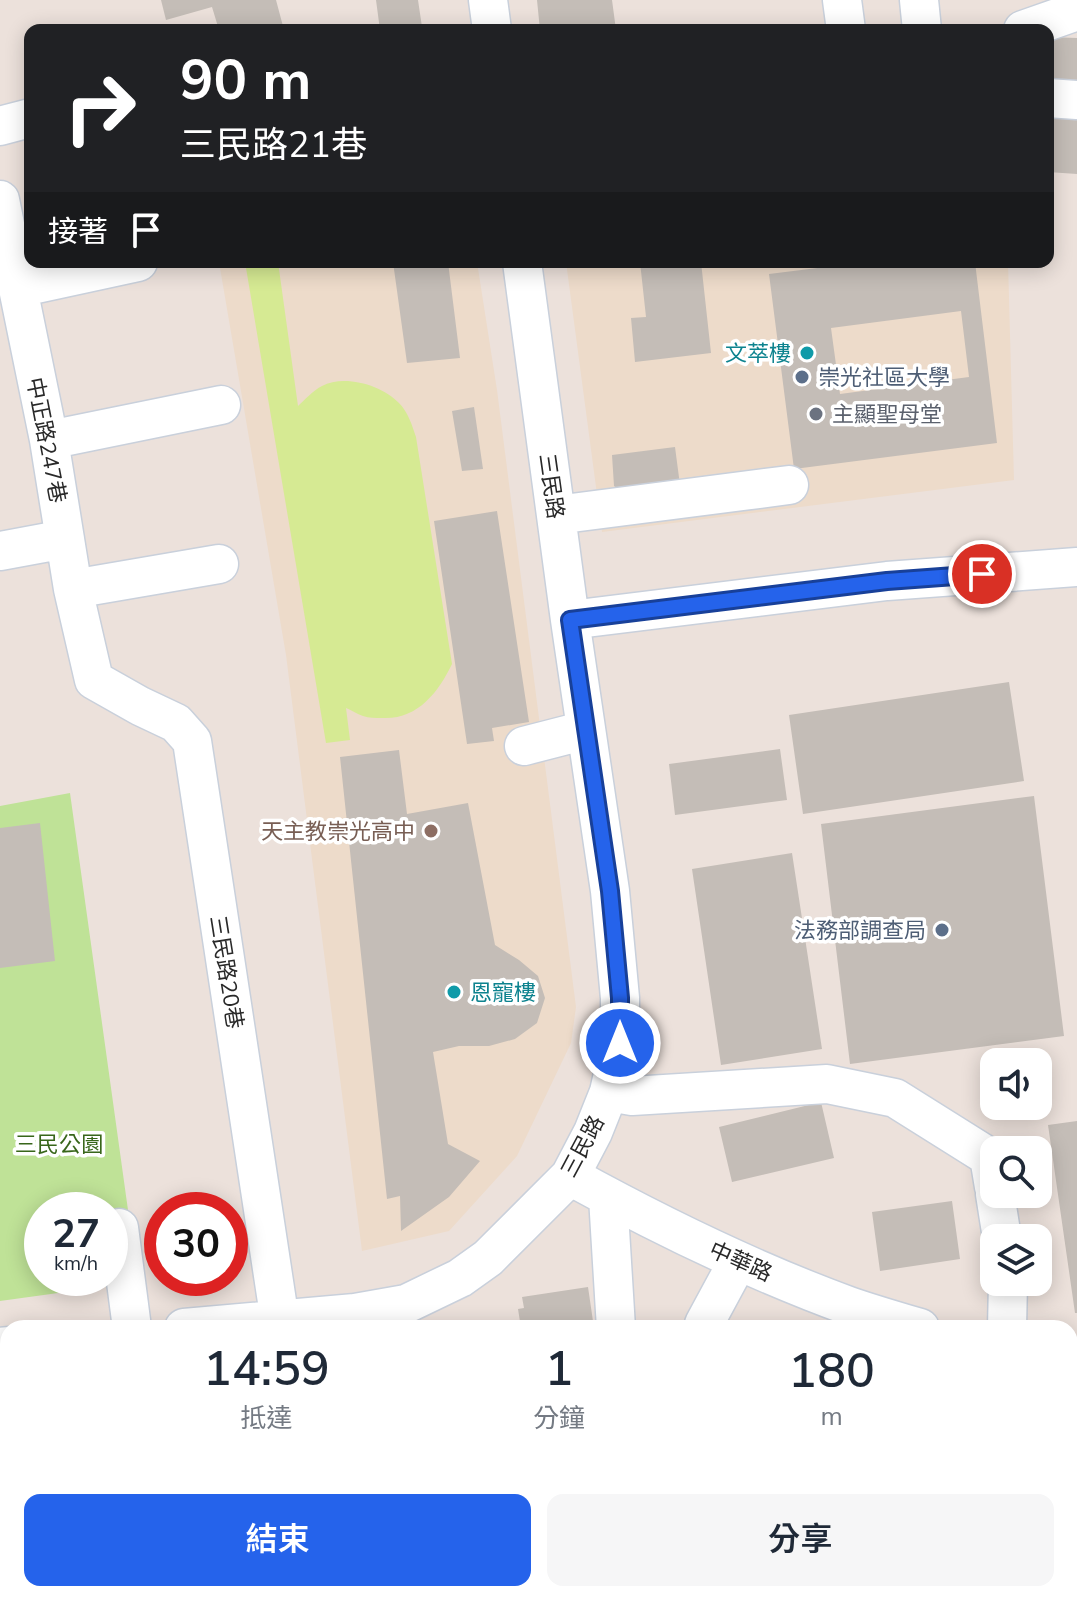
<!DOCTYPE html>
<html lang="zh-TW">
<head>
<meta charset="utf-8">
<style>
  body { margin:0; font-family:"Nunito Sans","Noto Sans TC",sans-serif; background:#f6f6f7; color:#1f2937; height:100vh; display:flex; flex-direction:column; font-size:30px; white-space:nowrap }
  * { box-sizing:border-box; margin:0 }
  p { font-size:26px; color:#747a83 }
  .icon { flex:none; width:44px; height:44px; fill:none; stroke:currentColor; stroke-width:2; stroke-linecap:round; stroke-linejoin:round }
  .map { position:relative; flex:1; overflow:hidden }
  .sheet { position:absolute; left:0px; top:1320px; width:1078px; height:282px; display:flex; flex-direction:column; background:#fff; border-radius:24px 24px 0 0; box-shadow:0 4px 20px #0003 }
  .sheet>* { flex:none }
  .banner { position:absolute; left:24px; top:24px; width:1030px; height:244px; border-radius:16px; box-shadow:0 4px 20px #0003; background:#202124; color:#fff; overflow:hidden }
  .controls { position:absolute; left:980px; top:1048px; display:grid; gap:16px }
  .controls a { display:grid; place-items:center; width:72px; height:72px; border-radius:16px; background:#fff; box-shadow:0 4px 20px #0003; font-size:40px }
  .speed { position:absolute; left:24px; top:1192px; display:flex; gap:16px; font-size:40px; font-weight:700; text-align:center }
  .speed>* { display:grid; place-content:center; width:104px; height:104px; border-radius:50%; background:#fff; box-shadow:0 4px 20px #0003; line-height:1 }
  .speed small { font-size:20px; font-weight:400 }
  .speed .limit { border:12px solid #d22; background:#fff; color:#111 }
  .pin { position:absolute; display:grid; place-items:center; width:68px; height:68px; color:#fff; margin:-34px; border:4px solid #fff; border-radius:50%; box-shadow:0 2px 8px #0007 }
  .me { position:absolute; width:88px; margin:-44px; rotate:0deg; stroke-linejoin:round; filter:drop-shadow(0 0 6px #0008) }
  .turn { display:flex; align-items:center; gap:28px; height:168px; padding:0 24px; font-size:36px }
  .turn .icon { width:104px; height:104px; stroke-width:2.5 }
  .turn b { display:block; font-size:56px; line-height:68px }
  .then { display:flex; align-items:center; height:76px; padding:0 24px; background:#0003; gap:16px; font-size:30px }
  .eta { display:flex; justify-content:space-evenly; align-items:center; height:136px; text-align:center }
  .eta b { font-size:48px; font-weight:600; line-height:56px }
  .button { display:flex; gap:16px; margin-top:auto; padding:16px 24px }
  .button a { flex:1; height:92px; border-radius:16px; background:#2563eb; color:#fff; font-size:32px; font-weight:600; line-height:92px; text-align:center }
  .button a+a { background:#f6f6f7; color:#1f2937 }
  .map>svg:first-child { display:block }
  .education { fill:#eddbca }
  .green { fill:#bfe297; fill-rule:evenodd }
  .pitch { fill:#d6ea93 }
  .building { fill:#c4bdb7; fill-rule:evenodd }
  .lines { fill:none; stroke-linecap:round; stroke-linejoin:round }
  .minor-casing { stroke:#c9d0db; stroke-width:41 }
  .minor { stroke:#fff; stroke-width:38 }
  .route-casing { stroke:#184099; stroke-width:20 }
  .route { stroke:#2563eb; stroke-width:14 }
  .culture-dot { fill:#0f9aa8; stroke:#fff; stroke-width:3 }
  .service-dot { fill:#5c6f8a; stroke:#fff; stroke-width:3 }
  .worship-dot { fill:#6b7280; stroke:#fff; stroke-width:3 }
  .education-dot { fill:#8d6e63; stroke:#fff; stroke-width:3 }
  .labels { text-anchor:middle; stroke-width:7; stroke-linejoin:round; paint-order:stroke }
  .culture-label { font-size:22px; fill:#0d838f; stroke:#fff; text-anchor:end }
  .service-label { font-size:22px; fill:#4e5e75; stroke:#fff; text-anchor:start }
  .worship-label { font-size:22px; fill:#5b616d; stroke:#fff; text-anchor:start }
  .street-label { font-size:22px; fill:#292929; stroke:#fff }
  .education-label { font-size:22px; fill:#785e54; stroke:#fff; text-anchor:end }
  .park-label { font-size:22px; fill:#38661a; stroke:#fff }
</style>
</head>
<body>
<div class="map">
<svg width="1077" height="1601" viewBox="0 0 1077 1601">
  <rect width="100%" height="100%" fill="#ece1db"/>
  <path class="education" d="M219,262H477L497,390L576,1007L571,1043L517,1156L449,1231L362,1251L286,655Z
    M566,262H706L707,265L734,262H1008L1014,480L602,532Z"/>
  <path class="green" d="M70,793L138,1282L0,1301V806ZM42,1210H110V1278H42Z"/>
  <path class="pitch" d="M245,262H278L298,406C305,400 312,391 322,386C344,374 382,385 399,403C408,412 412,425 416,437L452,664C438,693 417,720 382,718C375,718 369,718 363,716C357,714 351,710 346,708L350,740L326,743Z"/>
  <path class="building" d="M161,0H276L284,30H219L212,7L166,20Z
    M376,0H418L422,27L434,26L435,30H380Z
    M537,0H612L616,30H540Z
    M1048,37L1077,38V86H1048Z
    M1048,112L1077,113V174L1048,172Z
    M393,262H448L460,358L407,363Z
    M640,262H701L711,353L635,362L631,318L646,317Z
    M866,262H975L997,443L794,469L769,274ZM961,311L969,377L840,394L831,328Z
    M474,407L483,469L462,471L452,411Z
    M675,447L680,485L625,494L614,486L612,455Z
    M497,511L529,722L492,728L494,741L467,744L434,521Z
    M1009,682L1024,781L803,814L789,715Z
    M780,749L787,800L675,815L669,764Z
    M399,750L407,814L468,803L495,945L519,960L538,976L545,998L537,1023L515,1039L489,1046H459L433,1052L448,1144L480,1161L449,1197L401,1231L400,1196L387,1199L340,757Z
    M1034,796L1064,1036L850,1064L821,824Z
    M40,823L55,961L0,968V828Z
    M792,853L822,1049L721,1065L692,869Z
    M821,1102L834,1158L732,1182L719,1127Z
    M1077,1121V1313H1075L1048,1125Z
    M952,1201L960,1259L880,1271L872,1212Z
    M588,1287L594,1328H521L518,1309L524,1308L522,1297Z
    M1001,1594H1071L1072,1601H1002Z"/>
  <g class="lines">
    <defs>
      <path id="minor" d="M488,0L492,30
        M842,0L846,30
        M919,0L922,30
        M1023,30L1077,11
        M1048,98L1077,100
        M0,126L30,118
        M0,200L49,440L73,589L94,680L140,706L176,723L192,741L281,1328
        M18,288L138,262
        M49,440L221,405
        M556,515L789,485
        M0,551L65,539
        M73,589L219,564
        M570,620L887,581L1077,567
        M524,746L586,730
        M609,1092L632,1096L827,1084L895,1098L989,1157L994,1187
        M570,1176C659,1225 753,1271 849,1306C872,1314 896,1321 920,1328
        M995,1194L1002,1238
        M608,1197L616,1328
        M119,1228L132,1328
        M184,1328L355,1313L406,1304L460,1278L488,1258L570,1176L593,1132L609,1092L620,1043V998L610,891L570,620L522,262
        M705,1328L704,1324L738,1261
        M1007,1328L1008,1282
        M0,1347L8,1346
        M1070,1374L1077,1377
        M0,1536L8,1585
        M319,1594L320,1601
        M640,1594L641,1601
        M741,1594L742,1601
        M868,1594L869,1601"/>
    </defs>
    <use href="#minor" class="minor-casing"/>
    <use href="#minor" class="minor"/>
  </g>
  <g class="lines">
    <defs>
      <path id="route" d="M620,1043V998L610,891L570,620L887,581L982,574"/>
    </defs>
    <use href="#route" class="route-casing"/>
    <use href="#route" class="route"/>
  </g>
  <g class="culture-dot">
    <circle cx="807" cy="353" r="8"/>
    <circle cx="454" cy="992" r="8"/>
  </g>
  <g class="service-dot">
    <circle cx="802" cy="377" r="8"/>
    <circle cx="942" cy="930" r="8"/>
  </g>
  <circle class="worship-dot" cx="816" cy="414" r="8"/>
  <circle class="education-dot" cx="431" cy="831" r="8"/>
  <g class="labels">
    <g class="culture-label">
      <text x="791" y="361">文萃樓</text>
      <text x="470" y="1000" text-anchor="start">恩寵樓</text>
    </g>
    <g class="service-label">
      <text x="818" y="385">崇光社區大學</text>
      <text x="926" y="938" text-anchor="end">法務部調查局</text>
    </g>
    <g class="worship-label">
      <text x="832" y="422">主顯聖母堂</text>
    </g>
    <g class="street-label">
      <text transform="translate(47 440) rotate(79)" y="8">中正路247巷</text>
      <text transform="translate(552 486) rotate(82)" y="8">三民路</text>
      <text transform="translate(227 972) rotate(81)" y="8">三民路20巷</text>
      <text transform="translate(582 1146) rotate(-62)" y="8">三民路</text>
      <text transform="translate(741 1261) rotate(24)" y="8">中華路</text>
    </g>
    <g class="education-label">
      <text x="415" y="839">天主教崇光高中</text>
    </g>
    <g class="park-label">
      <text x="59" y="1152">三民公園</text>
    </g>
  </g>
</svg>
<div class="controls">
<a><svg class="icon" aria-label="sound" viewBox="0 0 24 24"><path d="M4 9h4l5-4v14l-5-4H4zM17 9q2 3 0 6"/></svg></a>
<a><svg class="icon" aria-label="search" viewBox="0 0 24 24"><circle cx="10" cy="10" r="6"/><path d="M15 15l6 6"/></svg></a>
<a><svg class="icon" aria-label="layers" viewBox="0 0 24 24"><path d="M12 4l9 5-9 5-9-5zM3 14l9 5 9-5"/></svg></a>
</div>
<div class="speed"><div>27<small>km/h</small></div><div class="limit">30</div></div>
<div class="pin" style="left:982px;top:574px;background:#d93025"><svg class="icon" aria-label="arrive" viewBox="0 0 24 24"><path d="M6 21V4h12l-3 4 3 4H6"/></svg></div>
<svg class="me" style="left:620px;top:1043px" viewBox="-20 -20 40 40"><circle r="17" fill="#2563eb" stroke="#fff" stroke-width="3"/><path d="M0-11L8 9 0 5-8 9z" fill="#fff"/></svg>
<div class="banner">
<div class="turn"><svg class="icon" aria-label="right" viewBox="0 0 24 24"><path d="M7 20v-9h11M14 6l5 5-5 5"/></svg><div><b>90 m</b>三民路21巷</div></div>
<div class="then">接著<svg class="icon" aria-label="arrive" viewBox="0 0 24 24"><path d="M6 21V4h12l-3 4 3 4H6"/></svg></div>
</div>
<section class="sheet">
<div class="eta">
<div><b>14:59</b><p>抵達</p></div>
<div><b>1</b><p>分鐘</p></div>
<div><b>180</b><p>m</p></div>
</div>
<div class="button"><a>結束</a><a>分享</a></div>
</section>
</div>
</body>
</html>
